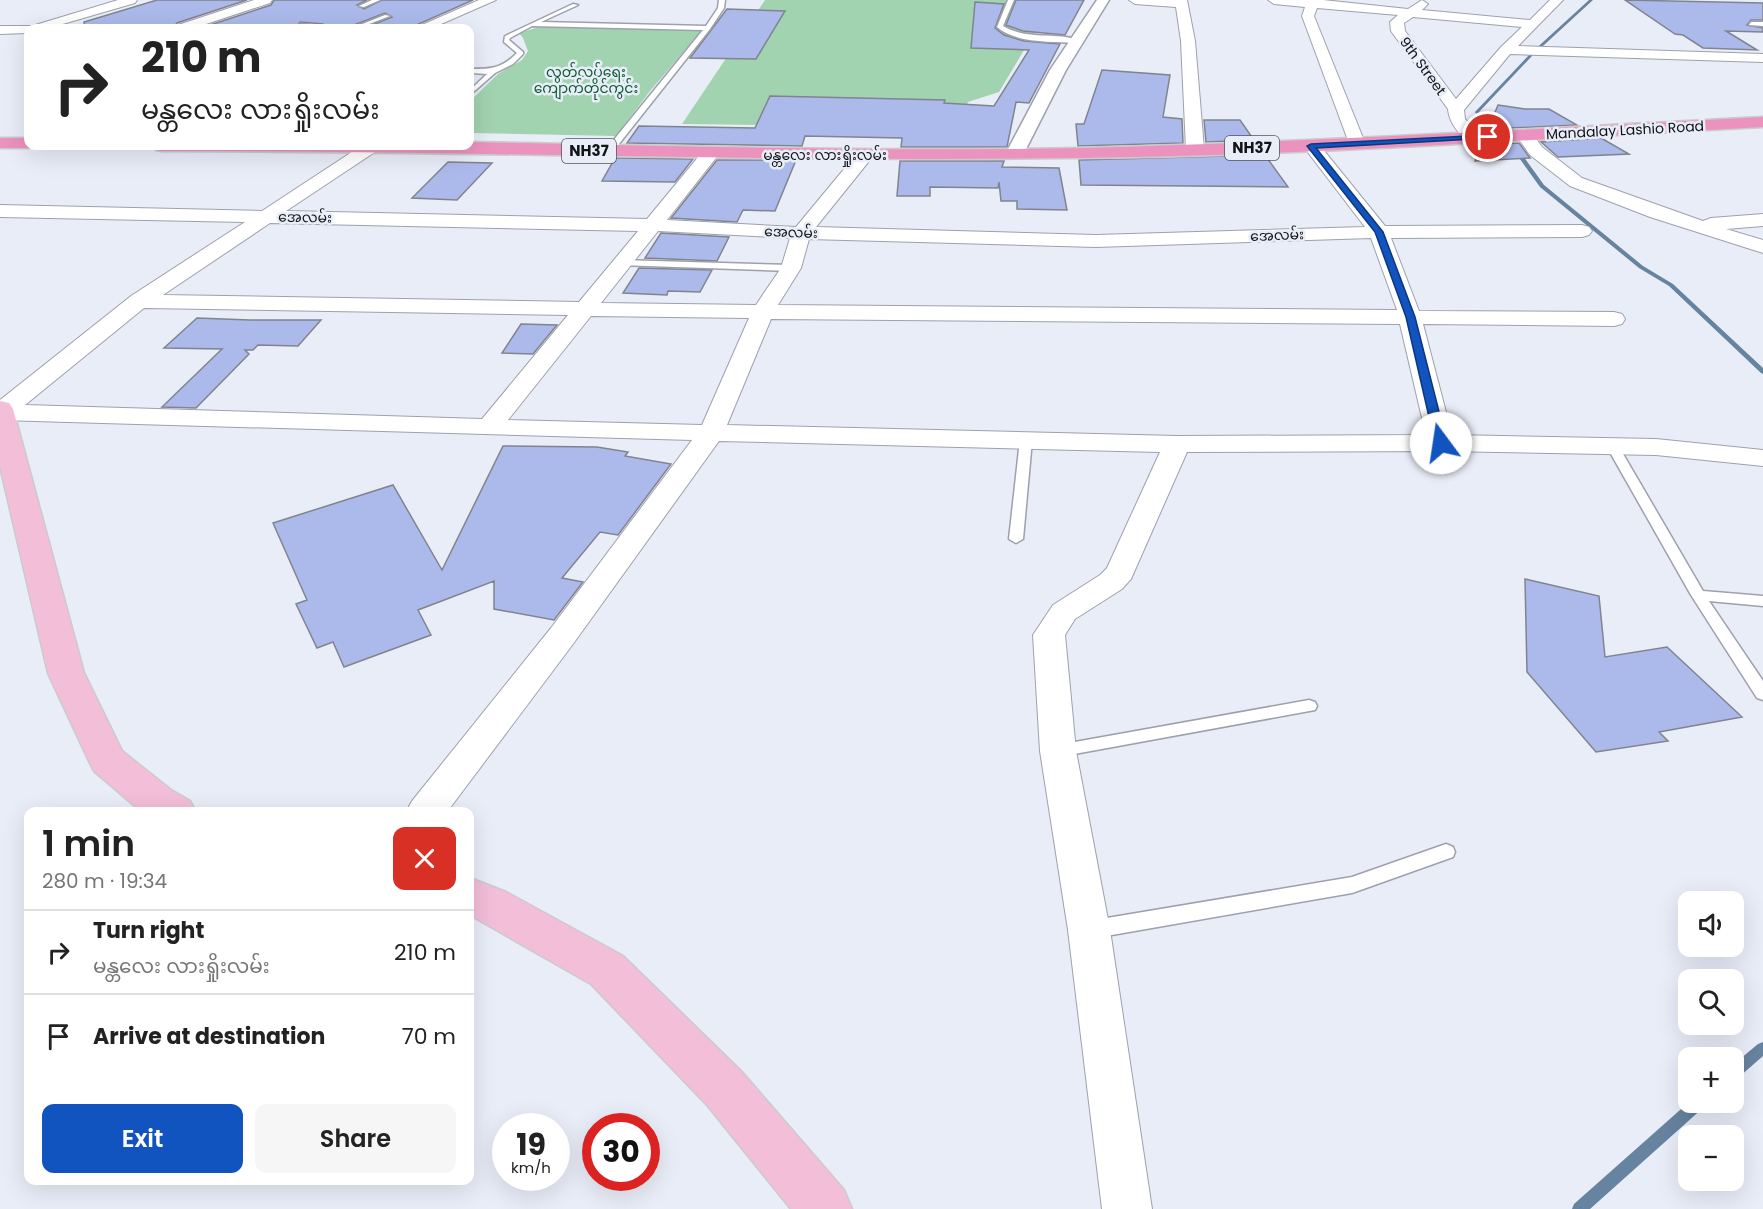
<!DOCTYPE html>
<html lang="en">
<head>
<meta charset="utf-8">
<style>
  body { margin:0; font-family:Poppins,"Noto Sans Myanmar",sans-serif; background:#f6f6f6; color:#222; height:100vh; display:flex; flex-direction:column; font-size:22px; white-space:nowrap }
  * { box-sizing:border-box; margin:0 }
  p { font-size:20px; color:#767676 }
  .icon { flex:none; width:33px; height:33px; fill:none; stroke:currentColor; stroke-width:2; stroke-linecap:round; stroke-linejoin:round }
  .map { position:relative; flex:1; overflow:hidden }
  .panel { position:absolute; left:24px; top:807px; width:450px; height:378px; display:flex; flex-direction:column; background:#fff; border-radius:12px; box-shadow:0 6px 24px #0002 }
  .panel>* { flex:none }
  .top-card { position:absolute; left:24px; top:24px; width:450px; height:126px; border-radius:12px; box-shadow:0 6px 24px #0002; background:#fff; color:#222; overflow:hidden }
  .controls { position:absolute; left:1678px; top:891px; display:grid; gap:12px }
  .controls a { display:grid; place-items:center; width:66px; height:66px; border-radius:12px; background:#fff; box-shadow:0 6px 24px #0002; font-size:30px }
  .speed { position:absolute; left:492px; top:1113px; display:flex; gap:12px; font-size:30px; font-weight:700; text-align:center }
  .speed>* { display:grid; place-content:center; width:78px; height:78px; border-radius:50%; background:#fff; box-shadow:0 6px 24px #0002; line-height:1 }
  .speed small { font-size:15px; font-weight:400 }
  .speed .limit { border:9px solid #d22; background:#fff; color:#111 }
  .pin { position:absolute; display:grid; place-items:center; width:51px; height:51px; color:#fff; margin:-26px; border:3px solid #fff; border-radius:50%; box-shadow:0 2px 6px #0007 }
  .me { position:absolute; width:66px; margin:-33px; rotate:346deg; stroke-linejoin:round; filter:drop-shadow(0 0 4px #0008) }
  .turn { display:flex; align-items:center; gap:21px; height:126px; padding:0 18px; font-size:27px }
  .turn .icon { width:78px; height:78px; stroke-width:2.5 }
  .turn b { display:block; font-size:42px; line-height:51px }
  .round { display:grid; place-items:center; flex:none; width:63px; height:63px; border-radius:12px; background:#f6f6f6 }
  .overview { display:flex; align-items:center; justify-content:space-between; height:102px; padding:0 18px }
  h1 { font-size:36px; font-weight:600; line-height:45px }
  .cta { display:flex; gap:12px; margin-top:auto; padding:12px 18px }
  .cta a { flex:1; height:69px; border-radius:12px; background:#1254bf; color:#fff; font-size:24px; font-weight:600; line-height:69px; text-align:center }
  .cta a+a { background:#f6f6f6; color:#222 }
  ul { padding:0; list-style:none }
  li { display:flex; align-items:center; gap:18px; height:84px; padding:0 18px; border-top:2px solid #e0e0e0 }
  li div { flex:1 }
  li b { display:block; font-size:22px }
  li em { font-style:normal }
  .map>svg:first-child { display:block }
  .green { fill:#a2d3b0 }
  .lines { fill:none; stroke-linecap:round; stroke-linejoin:round }
  .stream { fill:#66839f; fill-rule:evenodd }
  .building { fill:#acb9eb; stroke:#80848e; stroke-width:1.5 }
  .lane-casing { stroke:#9ea1ac; stroke-width:3 }
  .street-casing { stroke:#9ea1ac; stroke-width:2 }
  .secondary-casing { stroke:#9ea1ac; stroke-width:3 }
  .primary-casing { stroke:#cbcbcc; stroke-width:3 }
  .highway-casing { stroke:#cbcbcc; stroke-width:3 }
  .lane { fill:#fff; fill-rule:evenodd }
  .street { fill:#fff; fill-rule:evenodd }
  .secondary { fill:#fff; fill-rule:evenodd }
  .primary { fill:#f3bed8; fill-rule:evenodd }
  .highway { fill:#eb92be; fill-rule:evenodd }
  .route { fill:#1254bf; stroke:#0c377c; stroke-width:1.5 }
  .labels { text-anchor:middle; stroke-width:5; stroke-linejoin:round; paint-order:stroke }
  .far-street-label { font-size:14px; fill:#131418; stroke:#e9edf8 }
  .far-park-label { font-size:14px; fill:#0a5c31; stroke:#e9edf8 }
  .shield { fill:#e9edf8; stroke:#53555b; stroke-width:1.5 }
  .shield-label { font-size:15px; font-weight:bold; fill:#131418 }
</style>
</head>
<body>
<div class="map">
<svg width="1763" height="1209" viewBox="0 0 1763 1209">
  <rect width="100%" height="100%" fill="#e9edf8"/>
  <path class="green" d="M765,0H1054L999,92L968,102L960,127L682,124Z
    M567,25L703,29L650,91L616,136L470,133V101L498,74L522,60L528,51L523,38L519,33L539,27Z"/>
  <g class="lines">
    <path class="stream" d="M1589,0H1593L1532,56L1479,112L1489,127L1516,146L1544,185L1643,266L1673,284L1763,368V374L1761,373L1669,286L1639,268L1540,187L1512,148L1485,129L1475,112L1530,54Z
      M1763,1042V1056L1739,1077L1734,1078V1064L1758,1044Z
      M1689,1102H1706L1704,1107L1590,1209H1572L1574,1204Z"/>
  </g>
  <path class="building" d="M157,0H247L177,23L174,28H85L84,22Z
    M274,0H367L357,5L364,9L382,0H473L414,26L413,28H364L392,17L385,13L351,26L350,28H328L323,24L300,22L296,28L204,27L271,5Z
    M1016,0H1084L1065,35L1023,31L1006,25Z
    M1625,0L1763,3V20H1751L1747,25L1763,28V32L1726,31L1757,50L1703,48L1683,35L1675,34Z
    M975,2L1004,4L995,28L1004,35L1024,41L1060,44L1029,103L1016,102L1007,147H901L902,138L805,136L802,146L627,143L639,126L755,128L770,96L945,100L944,103L994,106L1029,50L971,48Z
    M727,9L785,11L756,59L690,58Z
    M1102,70L1170,75L1163,117L1182,119L1183,143L1078,146L1076,124H1084Z
    M1498,105L1525,109H1549L1577,125L1488,129Z
    M1204,120H1240L1254,140L1206,142Z
    M1601,138L1629,154L1558,157L1541,142Z
    M1519,143L1530,158L1475,161L1481,145Z
    M1265,155L1288,187L1081,185L1079,160Z
    M615,158H617L693,159L675,182L602,181Z
    M717,160H796L775,211L743,210L737,222L671,218Z
    M900,161H1004L1002,167L1059,168L1067,210L1017,209V201H1001L999,182L998,188L930,187V196H897Z
    M448,162L492,163L457,200L412,198Z
    M661,233L729,237L717,261L645,258Z
    M639,268L712,270L700,292L668,291L667,295L623,293Z
    M197,318L250,320H321L298,346L258,345L253,350H245L249,354L196,408L162,407L222,349L164,348Z
    M521,324L557,325L533,354L502,353Z
    M503,446L597,447L628,452L625,456L671,464L618,535L600,532L562,578L583,582L554,620L494,609V581L418,610L431,635L344,667L333,642L317,648L296,604L307,600L273,523L393,485L442,570Z
    M1525,579L1599,596L1605,657L1667,647L1742,717L1659,732L1668,741L1596,752L1527,672Z"/>
  <g class="lines">
    <defs>
      <path id="lane" d="M372,0H380L364,7L359,6Z
        M719,0H725L724,8L710,29L611,154L604,152L703,30L532,26L510,38L509,40L523,52V54L513,64L495,73L470,95V90L487,74L470,73V69C491,69 501,69 517,53L504,42L505,36L573,4L578,5L541,22L706,26L718,8Z
        M1008,0H1014L1003,26C1028,41 1059,31 1080,41L1077,43C1052,41 1017,44 997,27Z
        M385,15L390,16L359,28H352Z
        M1751,22H1763V26L1749,25Z
        M300,24L323,26L326,28L298,27Z
        M621,260L791,265L796,268L791,271L618,265L616,263Z
        M1026,436L1032,440L1023,539L1016,543L1009,539L1020,440Z
        M1613,443L1619,447L1703,591L1763,596V606L1709,601L1763,681V700L1757,698L1691,595L1607,447Z
        M1309,700L1315,702L1317,706L1315,710L1058,757L1052,756L1049,751L1052,746L1058,745Z
        M1446,844L1453,847L1455,852L1453,857L1352,893L1089,939L1082,936L1079,930L1082,924L1089,921L1352,877Z"/>
      <path id="street" d="M118,0H137L135,3L49,28H28V33L0,34V26H32Z
        M254,0H272L270,3L194,28H176L178,25Z
        M479,0H496L432,28H415Z
        M1129,0H1187L1195,41L1204,149L1201,153H1189L1186,149L1181,41L1176,7L1135,4Z
        M1268,0H1323L1408,9L1422,0L1428,4L1422,10L1530,20L1550,0H1563L1518,46L1763,54V62L1510,54L1464,110L1465,119L1483,138L1475,143C1461,139 1449,123 1448,109L1391,31L1390,22L1398,15L1317,8L1314,16L1365,143L1357,148L1349,143L1302,16L1305,7L1274,4ZM1413,17L1522,27L1501,47L1456,99L1405,31L1404,23Z
        M1524,130L1530,131L1542,147L1582,178L1703,221L1711,218L1763,214V226L1726,229L1763,240V253L1650,217L1570,186L1530,155L1516,135Z
        M1311,141L1317,142L1385,226L1582,225L1589,227L1592,231L1589,235L1582,237L1391,238L1419,311L1614,312L1622,314L1625,319L1622,324L1614,326L1423,324L1452,435L1656,439L1763,450V466L1656,455L1441,451L1187,452L1131,579L1122,589L1075,619L1065,635L1076,751L1110,930L1152,1209H1102L1068,930L1040,751L1033,635L1053,605L1100,575L1107,568L1160,452L719,441L573,644L447,812H406L412,801L551,628L692,440L0,420V400L131,296L245,222L0,217V205L262,211L361,146H380L378,150L286,211L647,219L704,150H716L719,154L667,220L796,227L859,151H871L874,155L816,227L1096,235L1365,227L1303,146L1305,142ZM270,223L638,231L579,302L163,295ZM658,231L790,238L781,268L756,305L601,303ZM1371,238L1397,310L778,305L801,268L809,239L1096,247ZM144,308L568,315L482,419L25,405ZM591,316L749,318L702,425L508,420ZM771,319L1400,324L1426,435L1177,436L727,425Z"/>
      <path id="secondary" d="M1097,0H1109L1066,70L1024,153L1021,157H1009L1006,153L1050,70Z"/>
      <path id="primary" d="M0,401L9,403L13,409L84,673L122,751L171,790L190,801L196,812H142L94,771L89,761L48,673L0,466Z
        M470,878L506,892L623,956L741,1071L844,1190L852,1209H791L707,1105L591,984L470,915Z"/>
      <path id="highway" d="M1763,117V127C1533,139 1302,156 1072,158C768,162 465,151 162,151L156,150L153,146H470V142C673,146 877,152 1081,148C1308,142 1536,129 1763,117Z
        M0,138H28V146H35L28,148H0Z"/>
    </defs>
    <use href="#lane" class="lane-casing"/>
    <use href="#street" class="street-casing"/>
    <use href="#secondary" class="secondary-casing"/>
    <use href="#primary" class="primary-casing"/>
    <use href="#highway" class="highway-casing"/>
    <use href="#lane" class="lane"/>
    <use href="#street" class="street"/>
    <use href="#secondary" class="secondary"/>
    <use href="#primary" class="primary"/>
    <use href="#highway" class="highway"/>
  </g>
  <path class="route" d="M1488,135L1490,138L1316,148L1383,232L1415,317L1447,443L1441,446L1435,443L1406,317L1375,232L1307,146L1311,144Z"/>
  <g class="labels">
    <g class="far-street-label">
      <text transform="translate(1423 66) rotate(54)" y="5">9th Street</text>
      <text transform="translate(1625 130) rotate(-3)" y="5">Mandalay Lashio Road</text>
      <text x="825" y="160">မန္တလေး လားရှိုးလမ်း</text>
      <text transform="translate(305 217) rotate(1)" y="5">အေလမ်း</text>
      <text transform="translate(791 232) rotate(2)" y="5">အေလမ်း</text>
      <text transform="translate(1277 235) rotate(-2)" y="5">အေလမ်း</text>
    </g>
    <g class="far-park-label">
      <text x="586" y="77">လွတ်လပ်ရေး<tspan x="586" dy="16">ကျောက်တိုင်ကွင်း</tspan></text>
    </g>
    <g class="shield">
      <rect x="1225" y="136" width="54" height="24" rx="4.5"/>
      <rect x="562" y="139" width="54" height="24" rx="4.5"/>
    </g>
    <g class="shield-label">
      <text x="1252" y="153">NH37</text>
      <text x="589" y="156">NH37</text>
    </g>
  </g>
</svg>
<div class="controls">
<a><svg class="icon" aria-label="sound" viewBox="0 0 24 24"><path d="M4 9h4l5-4v14l-5-4H4zM17 9q2 3 0 6"/></svg></a>
<a><svg class="icon" aria-label="search" viewBox="0 0 24 24"><circle cx="10" cy="10" r="6"/><path d="M15 15l6 6"/></svg></a>
<a>+</a>
<a>−</a>
</div>
<div class="speed"><div>19<small>km/h</small></div><div class="limit">30</div></div>
<div class="pin" style="left:1488px;top:137px;background:#d93025"><svg class="icon" aria-label="arrive" viewBox="0 0 24 24"><path d="M6 21V4h12l-3 4 3 4H6"/></svg></div>
<svg class="me" style="left:1441px;top:443px" viewBox="-20 -20 40 40"><circle r="19" fill="#fff"/><path d="M0-13L10 11 0 6-10 11z" fill="#1254bf"/></svg>
<div class="top-card">
<div class="turn"><svg class="icon" aria-label="right" viewBox="0 0 24 24"><path d="M7 20v-9h11M14 6l5 5-5 5"/></svg><div><b>210 m</b>မန္တလေး လားရှိုးလမ်း</div></div>
</div>
<section class="panel">
<div class="overview"><div><h1>1 min</h1><p>280 m · 19:34</p></div><a class="round" style="background:#d93025;color:#fff"><svg class="icon" aria-label="close" viewBox="0 0 24 24"><path d="M6 6l12 12M18 6L6 18"/></svg></a></div>
<ul>
<li><svg class="icon" aria-label="right" viewBox="0 0 24 24"><path d="M7 20v-9h11M14 6l5 5-5 5"/></svg><div><b>Turn right</b><p>မန္တလေး လားရှိုးလမ်း</p></div><em>210 m</em></li>
<li><svg class="icon" aria-label="arrive" viewBox="0 0 24 24"><path d="M6 21V4h12l-3 4 3 4H6"/></svg><div><b>Arrive at destination</b></div><em>70 m</em></li>
</ul>
<div class="cta"><a>Exit</a><a>Share</a></div>
</section>
</div>
</body>
</html>
